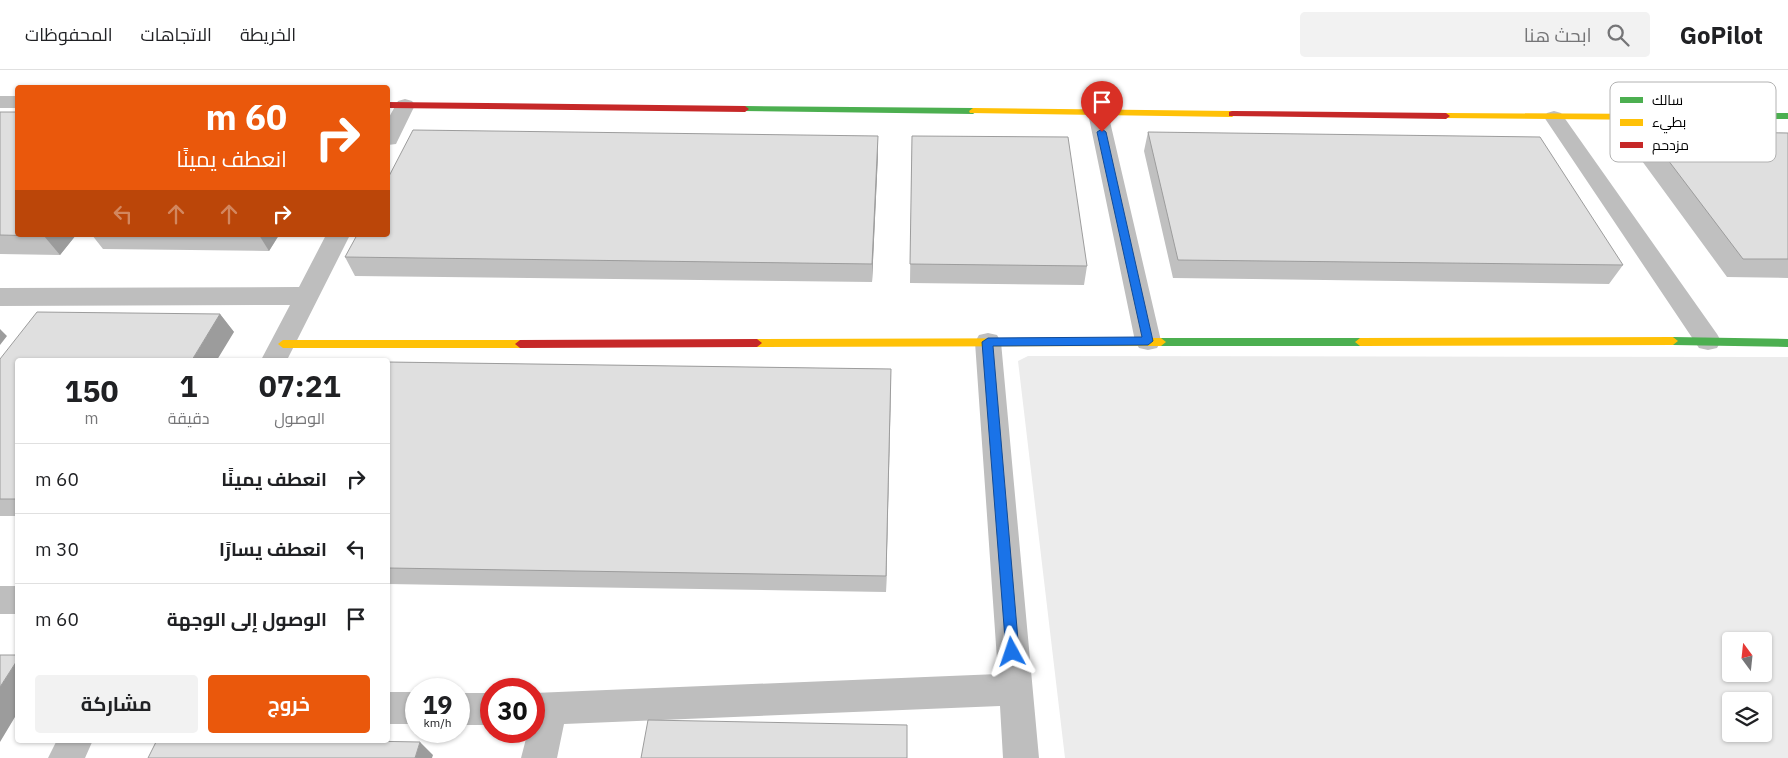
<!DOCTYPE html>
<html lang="ar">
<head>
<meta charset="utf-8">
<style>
  body { margin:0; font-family:"IBM Plex Sans",Cairo,sans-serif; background:#f2f2f2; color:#202124; direction:rtl; height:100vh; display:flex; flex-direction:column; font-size:19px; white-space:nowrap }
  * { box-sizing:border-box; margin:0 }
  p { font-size:16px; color:#757577 }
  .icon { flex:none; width:28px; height:28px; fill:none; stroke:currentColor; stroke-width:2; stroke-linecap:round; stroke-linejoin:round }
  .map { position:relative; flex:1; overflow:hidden; direction:ltr }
  .drawer { position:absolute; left:15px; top:288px; width:375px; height:385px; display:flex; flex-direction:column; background:#fff; border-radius:5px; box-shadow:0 1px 4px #0004; direction:rtl }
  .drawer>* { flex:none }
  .hud { position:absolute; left:15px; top:15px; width:375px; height:152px; border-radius:5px; box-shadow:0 1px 4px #0004; direction:rtl; background:#ea580c; color:#fff; overflow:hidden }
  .needle { width:32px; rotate:345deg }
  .tools { position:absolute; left:1722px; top:562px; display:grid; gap:10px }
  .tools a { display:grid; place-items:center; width:50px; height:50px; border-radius:5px; background:#fff; box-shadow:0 1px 4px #0004; font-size:25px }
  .speed { position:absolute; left:405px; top:608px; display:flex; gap:10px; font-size:25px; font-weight:700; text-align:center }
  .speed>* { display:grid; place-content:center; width:65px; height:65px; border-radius:50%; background:#fff; box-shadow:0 1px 4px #0004; line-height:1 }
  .speed small { font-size:12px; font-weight:400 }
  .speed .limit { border:8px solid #d22; background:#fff; color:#111 }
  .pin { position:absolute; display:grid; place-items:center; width:42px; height:42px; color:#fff; margin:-51px -21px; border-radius:50% 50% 50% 0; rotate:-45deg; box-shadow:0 0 5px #0007 }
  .pin .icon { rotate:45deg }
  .me { position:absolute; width:55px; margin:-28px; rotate:355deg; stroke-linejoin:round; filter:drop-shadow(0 0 4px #0008) }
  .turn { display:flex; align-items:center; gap:18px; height:105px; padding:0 20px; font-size:22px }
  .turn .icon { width:65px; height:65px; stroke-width:2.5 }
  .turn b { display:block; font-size:35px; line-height:42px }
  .lanes { display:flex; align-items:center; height:48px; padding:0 20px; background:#0003; justify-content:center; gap:25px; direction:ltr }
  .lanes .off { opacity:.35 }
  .eta { display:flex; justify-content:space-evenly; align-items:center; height:85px; text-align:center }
  .eta b { font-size:30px; font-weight:700; line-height:35px }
  .primary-button { display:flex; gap:10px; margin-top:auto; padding:10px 20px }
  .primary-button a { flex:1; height:58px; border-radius:5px; background:#ea580c; color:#fff; font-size:20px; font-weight:700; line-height:58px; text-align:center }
  .primary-button a+a { background:#f2f2f2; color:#202124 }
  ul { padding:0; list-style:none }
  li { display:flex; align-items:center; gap:15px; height:70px; padding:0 20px; border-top:1px solid #e0e0e0 }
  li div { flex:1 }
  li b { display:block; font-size:19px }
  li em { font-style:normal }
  header { display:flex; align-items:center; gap:30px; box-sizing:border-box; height:70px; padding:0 25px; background:#fff; border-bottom:1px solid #e0e0e0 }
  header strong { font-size:24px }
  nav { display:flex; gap:28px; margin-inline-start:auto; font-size:18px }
  .search { width:350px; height:45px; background:#f2f2f2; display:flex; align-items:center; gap:12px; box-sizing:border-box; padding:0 18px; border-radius:5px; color:#757577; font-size:19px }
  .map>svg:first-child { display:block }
  .green { fill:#ececec; fill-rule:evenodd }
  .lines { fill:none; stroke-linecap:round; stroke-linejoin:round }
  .street { fill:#bebebe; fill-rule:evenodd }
  .fast { fill:#4caf50; fill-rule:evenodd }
  .slow { fill:#ffc107; fill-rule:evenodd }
  .jam { fill:#c62828; fill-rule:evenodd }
  .wall { fill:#c0c0c0 }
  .shaded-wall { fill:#9c9c9c }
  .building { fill:#dfdfdf; stroke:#9c9c9c }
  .route { fill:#1a73e8; stroke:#114b97 }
  .key { fill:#fff; stroke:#b2b2b2; stroke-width:1 }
  .key-label { font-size:14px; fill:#000 }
</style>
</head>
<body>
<header>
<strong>GoPilot</strong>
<div class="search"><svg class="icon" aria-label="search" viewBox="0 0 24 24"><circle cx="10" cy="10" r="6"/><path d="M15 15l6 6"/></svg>ابحث هنا</div>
<nav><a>الخريطة</a><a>الاتجاهات</a><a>المحفوظات</a></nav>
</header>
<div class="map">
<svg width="1788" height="688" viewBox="0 0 1788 688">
  <rect width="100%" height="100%" fill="#fff"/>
  <path class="green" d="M1028,286L1788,287V688H1065L1018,291ZM1731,571H1764V604H1731ZM1731,631H1764V664H1731Z"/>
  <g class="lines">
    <path class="street" d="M0,26H18V38H0Z
      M405,29L412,31L415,35L396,74L388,75V49L398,31Z
      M1098,37L1105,39L1108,43L1161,271L1157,278L1148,280L1139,278L1135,271L1088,43L1091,39Z
      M1554,41L1561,43L1717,264L1721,271L1717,278L1708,280L1699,278L1544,47L1547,43Z
      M326,165H350L287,290H261L290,235L0,236V218L299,217Z
      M988,263L997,265L1001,272L1039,688H1003L1000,636L564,654L557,688H521L528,661H534V623L998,604L975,272L979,265Z
      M0,516H18V544H0Z
      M388,622H416V654H388Z
      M459,623H491V655H459Z
      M57,670H93L85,688H48Z"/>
    <path class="fast" d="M745,36L973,38L977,41L973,44L742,41V37Z
      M1788,43V49L1658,50L1654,47L1658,44Z
      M1673,267L1788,269V277L1673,275L1668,271Z
      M1161,268H1360L1365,272L1360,276H1161L1156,272Z"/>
    <path class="slow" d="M973,38L1232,41L1236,44L1232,47L970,43L969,41Z
      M1446,43L1658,44L1662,47L1658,50L1443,48L1442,46Z
      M1673,267L1678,271L1673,275L1360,276L1355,272L1360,268Z
      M1161,268L1166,272L1161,276L757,277L752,273L757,269Z
      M283,270H520L525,274L520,278H283L278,274Z"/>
    <path class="jam" d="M388,32L745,36L749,39L745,42L388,38Z
      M1232,41L1446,43L1450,46L1446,49L1229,46V42Z
      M757,269L762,273L757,277L520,278L515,274L520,270Z"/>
  </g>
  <path class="wall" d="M0,42L18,165H76L60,185L0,184Z
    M1646,61L1788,63V208L1727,207L1634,80Z
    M1148,62L1623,195L1609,214L1173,208L1144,81Z
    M912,66L1087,196L1084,215L910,213Z
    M878,84L872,212L355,206L345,187Z
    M92,165H279L269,181L103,179Z
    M220,244L234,262L18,290V446H0V289Z
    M388,292L891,299L886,522L388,514Z"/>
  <path class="shaded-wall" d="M878,66V84L872,212V194Z
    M45,165H76L60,185L44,166Z
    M259,165H279L269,181Z
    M220,244L234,262L217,290H192Z
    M0,259L7,266L0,275Z
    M891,299V317L886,522V506Z
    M18,589V642L0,672V617Z
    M420,672L433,685L432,688H415Z"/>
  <path class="building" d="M0,42H18V165H45L44,166L0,165Z
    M413,60L878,66L872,194L345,187L357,165H388V108Z
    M1646,61L1788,63V189H1743Z
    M1148,62L1540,67L1623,195L1178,190Z
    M912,66L1068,67L1087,196L910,194Z
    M37,242L220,244L192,290H18V429H0V289Z
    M388,292L891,299L886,506L388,498Z
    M0,585H18V589L0,617Z
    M648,650L907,655V688H641Z
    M157,670H308L420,672L415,688H148Z"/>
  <path class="route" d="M1102,59L1106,62L1153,271L1148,275L993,276L1019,582L1017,587L1012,589L1008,587L1006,582L982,272L988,268L1142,267L1097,62Z"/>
  <rect x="1610" y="12" width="166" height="80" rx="8" class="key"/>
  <rect x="1620" y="27" width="23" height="6" fill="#4caf50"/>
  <rect x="1620" y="49" width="23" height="7" fill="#ffc107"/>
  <rect x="1620" y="72" width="23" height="6" fill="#c62828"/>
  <g class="key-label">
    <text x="1652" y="35">سالك</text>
    <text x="1652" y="57">بطيء</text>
    <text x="1652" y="80">مزدحم</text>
  </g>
</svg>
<div class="tools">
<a><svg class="needle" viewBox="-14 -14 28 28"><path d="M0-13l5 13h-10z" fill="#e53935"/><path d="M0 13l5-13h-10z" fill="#757577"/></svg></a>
<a><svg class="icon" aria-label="layers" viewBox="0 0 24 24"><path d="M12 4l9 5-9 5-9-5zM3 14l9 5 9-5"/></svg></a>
</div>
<div class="speed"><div>19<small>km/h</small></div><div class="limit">30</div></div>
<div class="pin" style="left:1102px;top:62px;background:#d93025"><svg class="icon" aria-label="arrive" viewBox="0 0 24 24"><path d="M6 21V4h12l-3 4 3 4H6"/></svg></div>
<svg class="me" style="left:1012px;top:582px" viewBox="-20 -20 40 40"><path d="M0-17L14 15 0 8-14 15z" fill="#1a73e8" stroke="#fff" stroke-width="4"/></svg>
<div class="hud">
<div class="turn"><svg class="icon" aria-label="right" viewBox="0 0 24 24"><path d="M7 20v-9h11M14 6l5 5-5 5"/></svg><div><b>60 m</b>انعطف يمينًا</div></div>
<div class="lanes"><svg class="icon off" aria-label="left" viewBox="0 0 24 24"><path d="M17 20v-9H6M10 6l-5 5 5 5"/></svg><svg class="icon off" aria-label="ahead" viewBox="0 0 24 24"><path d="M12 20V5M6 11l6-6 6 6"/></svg><svg class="icon off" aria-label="ahead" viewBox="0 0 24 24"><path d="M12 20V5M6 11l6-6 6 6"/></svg><svg class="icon" aria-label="right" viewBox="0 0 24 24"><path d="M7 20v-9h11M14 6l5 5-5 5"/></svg></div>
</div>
<section class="drawer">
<div class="eta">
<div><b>07:21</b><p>الوصول</p></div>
<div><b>1</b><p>دقيقة</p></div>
<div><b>150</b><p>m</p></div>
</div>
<ul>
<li><svg class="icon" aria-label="right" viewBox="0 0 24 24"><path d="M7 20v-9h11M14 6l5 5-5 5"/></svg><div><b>انعطف يمينًا</b></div><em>60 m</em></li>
<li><svg class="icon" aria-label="left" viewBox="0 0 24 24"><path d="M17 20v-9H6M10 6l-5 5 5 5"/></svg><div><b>انعطف يسارًا</b></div><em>30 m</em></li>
<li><svg class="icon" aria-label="arrive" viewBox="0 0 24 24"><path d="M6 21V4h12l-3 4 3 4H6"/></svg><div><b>الوصول إلى الوجهة</b></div><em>60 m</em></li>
</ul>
<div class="primary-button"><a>خروج</a><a>مشاركة</a></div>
</section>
</div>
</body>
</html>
